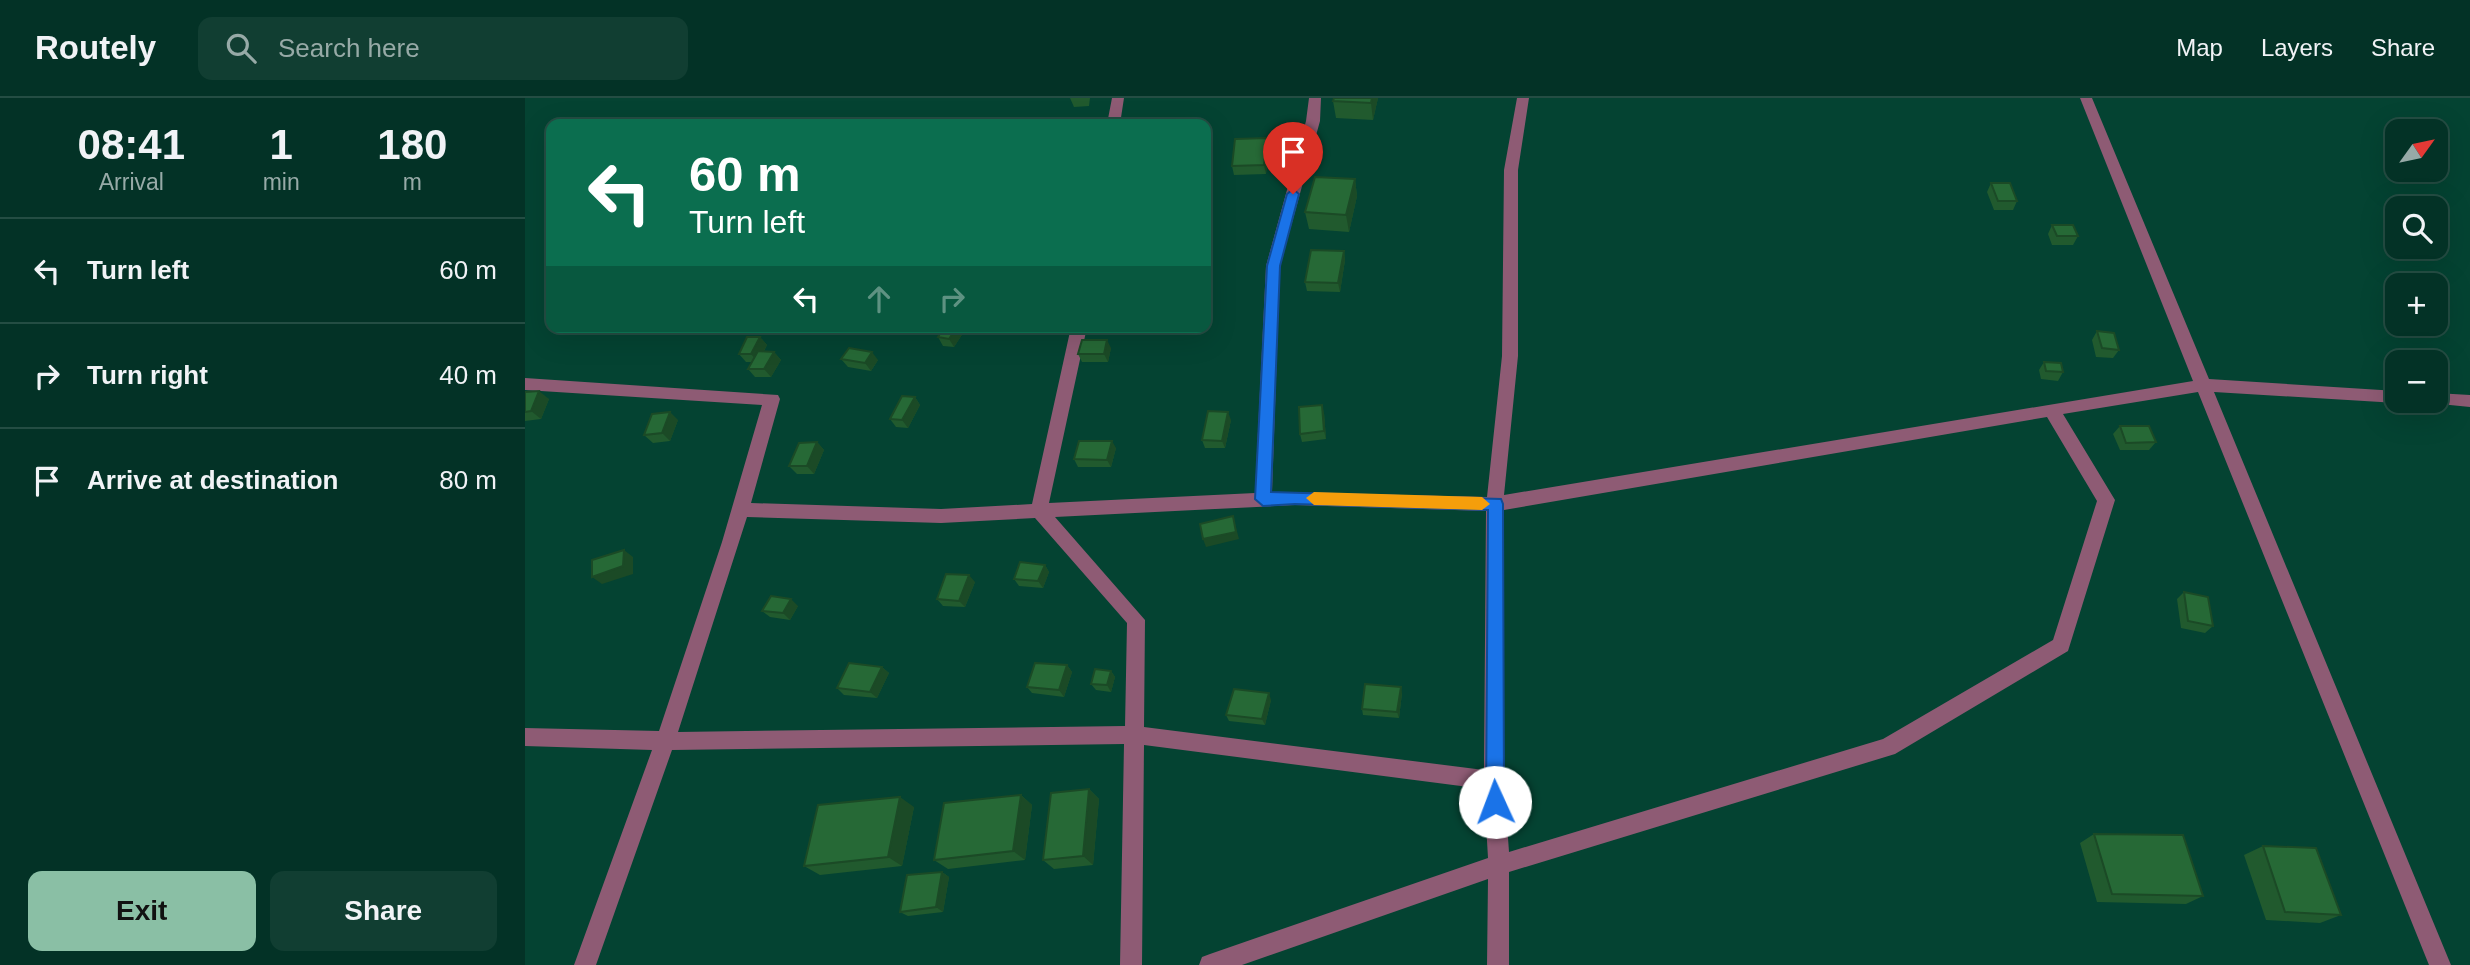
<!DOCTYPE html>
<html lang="en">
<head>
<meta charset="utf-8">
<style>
  body { margin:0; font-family:Arial,sans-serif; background:#113e32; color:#f1f3f6; height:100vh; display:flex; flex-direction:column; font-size:26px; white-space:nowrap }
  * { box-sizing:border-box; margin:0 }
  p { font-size:23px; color:#97aaa7 }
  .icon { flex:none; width:38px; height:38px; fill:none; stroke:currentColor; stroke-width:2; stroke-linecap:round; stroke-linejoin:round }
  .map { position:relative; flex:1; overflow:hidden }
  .side { display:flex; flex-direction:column; background:#033226; width:525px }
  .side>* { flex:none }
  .hud { position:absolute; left:21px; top:21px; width:665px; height:214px; border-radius:14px; box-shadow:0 7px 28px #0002,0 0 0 2px #244d43; background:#0b6e4f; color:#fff; overflow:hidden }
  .needle { width:46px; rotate:57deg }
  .fabs { position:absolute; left:1860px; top:21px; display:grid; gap:14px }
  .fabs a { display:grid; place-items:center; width:63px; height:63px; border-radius:14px; background:#033226; box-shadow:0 7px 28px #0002,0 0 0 2px #244d43; font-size:35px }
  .pin { position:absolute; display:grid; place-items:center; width:60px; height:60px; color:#fff; margin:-72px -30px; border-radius:50% 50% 50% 0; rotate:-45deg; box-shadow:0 0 7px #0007 }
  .pin .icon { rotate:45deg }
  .me { position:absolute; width:77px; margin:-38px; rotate:358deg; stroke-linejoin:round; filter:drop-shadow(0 0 5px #0008) }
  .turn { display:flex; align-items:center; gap:24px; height:147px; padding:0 28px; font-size:32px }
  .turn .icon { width:91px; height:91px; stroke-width:2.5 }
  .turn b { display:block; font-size:49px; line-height:60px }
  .lanes { display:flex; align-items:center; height:66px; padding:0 28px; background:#0003; justify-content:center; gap:35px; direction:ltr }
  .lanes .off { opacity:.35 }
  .eta { display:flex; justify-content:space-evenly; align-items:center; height:119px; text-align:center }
  .eta b { font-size:42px; font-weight:700; line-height:49px }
  .cta { display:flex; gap:14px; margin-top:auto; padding:14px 28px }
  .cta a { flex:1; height:80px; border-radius:14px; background:#8abfa5; color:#111; font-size:28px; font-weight:700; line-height:80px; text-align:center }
  .cta a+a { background:#113e32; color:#f1f3f6 }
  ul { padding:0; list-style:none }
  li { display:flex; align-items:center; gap:21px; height:105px; padding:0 28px; border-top:2px solid #244d43 }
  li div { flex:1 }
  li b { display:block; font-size:26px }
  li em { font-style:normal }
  header { display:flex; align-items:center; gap:42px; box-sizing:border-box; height:98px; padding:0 35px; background:#033226; border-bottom:2px solid #244d43 }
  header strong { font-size:33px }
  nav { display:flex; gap:38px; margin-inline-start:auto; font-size:24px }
  .search { width:490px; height:63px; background:#113e32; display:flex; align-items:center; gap:18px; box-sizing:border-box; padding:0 24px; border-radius:14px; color:#97aaa7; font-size:26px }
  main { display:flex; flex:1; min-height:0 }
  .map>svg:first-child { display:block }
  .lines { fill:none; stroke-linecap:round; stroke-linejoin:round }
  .minor { fill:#8e5b74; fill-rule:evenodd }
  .wall { fill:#215a2e }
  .shaded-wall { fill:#1b4a26 }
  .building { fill:#266936; stroke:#1b4a26; stroke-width:2 }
  .route { fill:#1a73e8; stroke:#114b97; stroke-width:2 }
  .slow { fill:#f59e0b }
</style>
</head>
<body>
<header>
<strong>Routely</strong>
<div class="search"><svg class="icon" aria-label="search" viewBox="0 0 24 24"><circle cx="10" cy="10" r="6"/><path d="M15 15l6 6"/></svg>Search here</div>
<nav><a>Map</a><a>Layers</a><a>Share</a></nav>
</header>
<main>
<section class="side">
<div class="eta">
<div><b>08:41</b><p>Arrival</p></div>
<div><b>1</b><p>min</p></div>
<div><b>180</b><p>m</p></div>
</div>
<ul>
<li><svg class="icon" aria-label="left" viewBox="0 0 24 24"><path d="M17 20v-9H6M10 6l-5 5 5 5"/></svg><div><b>Turn left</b></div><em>60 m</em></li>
<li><svg class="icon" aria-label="right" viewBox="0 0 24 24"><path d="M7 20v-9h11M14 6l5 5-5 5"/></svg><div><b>Turn right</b></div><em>40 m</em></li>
<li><svg class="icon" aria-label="arrive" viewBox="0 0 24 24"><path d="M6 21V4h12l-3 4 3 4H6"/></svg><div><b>Arrive at destination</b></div><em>80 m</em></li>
</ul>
<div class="cta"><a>Exit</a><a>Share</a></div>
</section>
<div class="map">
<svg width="1945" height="867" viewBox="0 0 1945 867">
  <rect width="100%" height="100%" fill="#044332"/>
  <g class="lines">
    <path class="minor" d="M587,0H599L595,26H582Z
      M784,0H796L795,23L755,168L747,394L962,399L977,258L979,72L992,0H1004L993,72V258L979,397L1668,283L1555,0H1567L1684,281L1872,293V303H1878L1872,305L1689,294L1926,867H1904L1673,294L1538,316L1590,402L1543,553L1370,656L984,774V867H962L963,781L717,867H674L677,859L685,856L963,760L959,691L619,647L617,867H595L599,646L147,652L71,867H49L127,652L0,648V630L134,633L197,444L237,307L0,292V280L253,297L255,301L226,405L416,411L507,406L546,229H562L524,405L730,395L741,168L781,23ZM1522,319L1572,403L1528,542L1358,641L984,754L979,683V412ZM770,407L961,413L959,672L619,629L620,522L530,419ZM222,419L416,425L510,420L602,525L600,628L153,634Z
      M1911,295L1945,297V309L1905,305L1904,303H1911Z"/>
  </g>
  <path class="wall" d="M545,0H565L564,8L549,9Z
    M809,0H853L848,22L811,20L808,3Z
    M742,40L744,49L741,76L709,77L707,68Z
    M830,81L832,98L824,134L784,131L780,114Z
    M1466,85L1492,103L1488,112H1469L1462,94Z
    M1527,127L1553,138L1548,147H1527L1523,136Z
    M819,153L820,162L815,194L782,193L780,184Z
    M440,232L429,249L418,248L413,239Z
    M1572,233L1594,252L1588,260L1571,259L1567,242Z
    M235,239L242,247L239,253L249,254L256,262L246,279H230L223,271L227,264H221L214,256Z
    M586,250L583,264H557L553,256Z
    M316,261L353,262L346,273L323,269Z
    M1519,264L1538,274L1533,283L1516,281L1514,272Z
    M0,294L24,301L16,321L0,323Z
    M390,299L395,307L383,330L371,329L365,321Z
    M799,315L801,341L777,344L775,336Z
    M153,322L145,343L128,345L119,337Z
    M706,322L700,350H680L677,342Z
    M1595,328L1631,344L1624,352H1595L1588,336Z
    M292,344L299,352L289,376H272L264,368Z
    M591,350L586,369H553L549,361Z
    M520,467L524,474L518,490L494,488L489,481Z
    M450,484L440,509L418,508L412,501Z
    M1659,494L1688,528L1680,535L1656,530L1652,501Z
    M273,508L265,522L245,519L237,513Z
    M542,567L547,574L539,599L507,595L502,589Z
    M357,569L364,575L352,600L319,597L312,590Z
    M586,573L590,579L586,594L571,592L566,586Z
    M877,595L874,620L838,617L837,611Z
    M746,602L740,627L704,623L701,617Z
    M564,691L574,701L568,767L529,771L518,762Z
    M496,697L507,707L500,762L423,771L409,762Z
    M389,709L377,768L295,777L279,768Z
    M1569,736L1678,798L1661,806L1572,804L1555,745Z
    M1738,748L1816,817L1795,825L1741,822L1719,757Z
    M417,774L424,779L418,814L383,818L375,814Z"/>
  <path class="shaded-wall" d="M847,0H853L848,22L846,5Z
    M742,40L744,49L741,76L739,67Z
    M830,81L832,98L824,134L821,117Z
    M819,153L820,162L815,194L813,185Z
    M432,229H439L440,232L429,249L424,241Z
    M235,239L242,247L233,264L226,256Z
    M582,242L586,250L583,264L579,256Z
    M249,254L256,262L246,279L239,271Z
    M347,254L353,262L346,273L340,265Z
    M14,293L24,301L16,321L6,313Z
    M390,299L395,307L383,330L377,322Z
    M797,307L799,315L801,341L799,333Z
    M145,314L153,322L145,343L137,335Z
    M703,314L706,322L700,350L697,343Z
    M587,343L591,350L586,369L582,362Z
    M292,344L299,352L289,376L282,368Z
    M708,418L714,441L681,449L678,441Z
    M99,452L108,459V476L77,486L67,479Z
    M520,467L524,474L518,490L513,483Z
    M444,477L450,484L440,509L434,503Z
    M266,501L273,508L265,522L258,515Z
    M542,567L547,574L539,599L534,592Z
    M357,569L364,575L352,600L345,594Z
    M586,573L590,579L586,594L582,587Z
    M876,589L877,595L874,620L872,614Z
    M744,595L746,602L740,627L737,621Z
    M564,691L574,701L568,767L558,758Z
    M496,697L507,707L500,762L488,753Z
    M375,699L389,709L377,768L363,759Z
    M417,774L424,779L418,814L411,809Z"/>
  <path class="building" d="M809,0H847L846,5L808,3Z
    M742,40L739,67L707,68L710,41Z
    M790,79L830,81L821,117L780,114Z
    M1466,85H1485L1492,103H1473Z
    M1527,127H1548L1553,138H1532Z
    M786,152L819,153L813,185L780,184Z
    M419,229H432L424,241L413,239Z
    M1572,233L1589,235L1594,252L1577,250Z
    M222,239H235L226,256H214Z
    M557,242H582L579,256H553Z
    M324,250L347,254L340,265L316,261Z
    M233,253L249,254L239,271H223Z
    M1519,264L1536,265L1538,274L1521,273Z
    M14,293L6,313L0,314V294Z
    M377,298L390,299L377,322L365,321Z
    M797,307L799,333L775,336L774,309Z
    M683,313L703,314L697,343L677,342Z
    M145,314L137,335L119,337L127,316Z
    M1595,328H1624L1631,344L1601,345Z
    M554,343H587L582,362L549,361Z
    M292,344L282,368H264L274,345Z
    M708,418L711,434L678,441L675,426Z
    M99,452L98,468L67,479V462Z
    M495,464L520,467L513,483L489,481Z
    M421,476L444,477L434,503L412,501Z
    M1659,494L1683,499L1688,528L1663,523Z
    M246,498L266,501L258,515L237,513Z
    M324,565L357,569L345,594L312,590Z
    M510,565L542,567L534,592L502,589Z
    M570,571L586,573L582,587L566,586Z
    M840,586L876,589L872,614L837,611Z
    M709,591L744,595L737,621L701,617Z
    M564,691L558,758L518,762L526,695Z
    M496,697L488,753L409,762L419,705Z
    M375,699L363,759L279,768L293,707Z
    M1569,736L1658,737L1678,798L1587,796Z
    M1738,748L1791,750L1816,817L1760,814Z
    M417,774L411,809L375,814L382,777Z"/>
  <path class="route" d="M768,91L774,96L755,168L746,394L976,401L978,406L979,704L977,710L970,713L963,710L961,704L963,412L770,406L738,408L730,401L742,168L762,96Z"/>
  <path class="slow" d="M789,394L957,399L965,406L957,412L789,407L781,400Z"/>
</svg>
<div class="fabs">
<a><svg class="needle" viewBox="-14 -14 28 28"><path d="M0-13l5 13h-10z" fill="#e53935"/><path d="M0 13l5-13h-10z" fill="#97aaa7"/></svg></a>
<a><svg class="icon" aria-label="search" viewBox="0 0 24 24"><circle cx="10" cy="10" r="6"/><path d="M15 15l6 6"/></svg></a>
<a>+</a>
<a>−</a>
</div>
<div class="pin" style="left:768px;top:96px;background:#d93025"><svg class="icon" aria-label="arrive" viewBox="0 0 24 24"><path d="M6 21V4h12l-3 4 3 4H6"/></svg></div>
<svg class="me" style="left:970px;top:704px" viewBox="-20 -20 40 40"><circle r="19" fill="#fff"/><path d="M0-13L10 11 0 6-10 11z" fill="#1a73e8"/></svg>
<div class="hud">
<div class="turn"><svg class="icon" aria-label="left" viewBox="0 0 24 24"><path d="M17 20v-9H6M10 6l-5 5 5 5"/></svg><div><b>60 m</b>Turn left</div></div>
<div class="lanes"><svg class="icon" aria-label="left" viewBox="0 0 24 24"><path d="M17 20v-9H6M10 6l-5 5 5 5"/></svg><svg class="icon off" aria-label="ahead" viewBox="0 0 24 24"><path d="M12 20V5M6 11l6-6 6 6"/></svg><svg class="icon off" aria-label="right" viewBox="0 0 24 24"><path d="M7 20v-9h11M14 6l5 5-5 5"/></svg></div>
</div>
</div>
</main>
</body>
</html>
